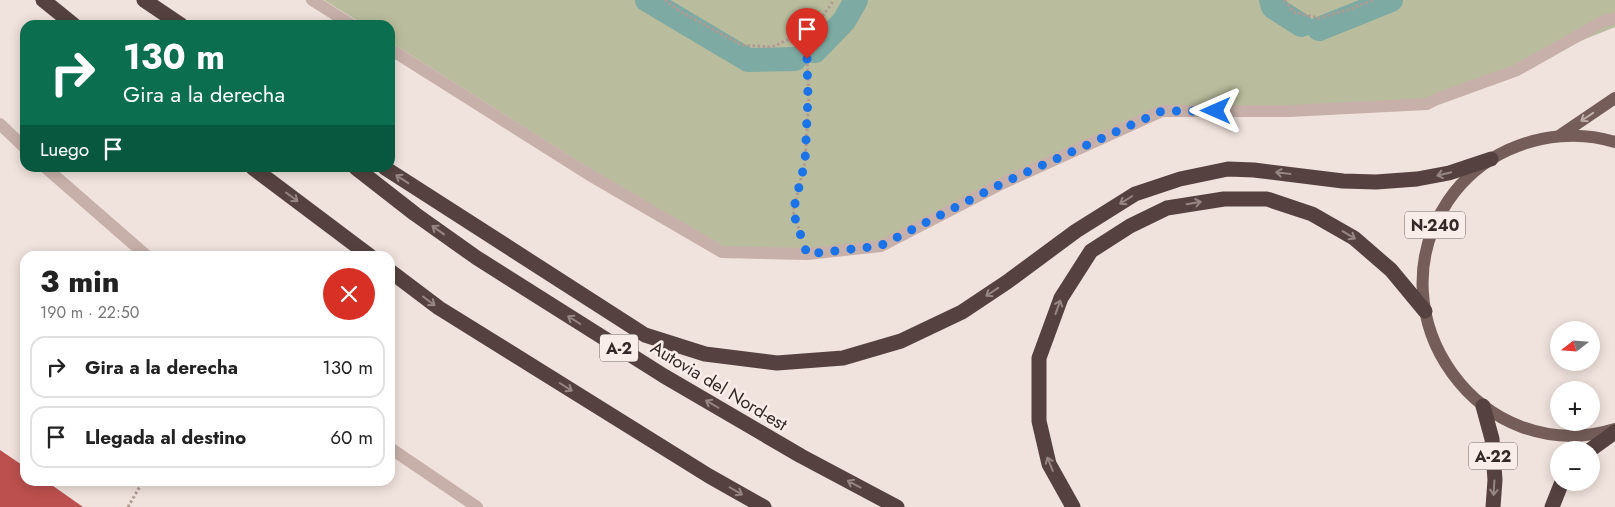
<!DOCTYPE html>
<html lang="es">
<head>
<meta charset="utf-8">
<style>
  body { margin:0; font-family:Jost,sans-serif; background:#f6f6f6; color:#222; height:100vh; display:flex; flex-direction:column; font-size:19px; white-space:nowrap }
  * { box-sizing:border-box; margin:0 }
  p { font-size:16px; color:#767676 }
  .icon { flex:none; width:28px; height:28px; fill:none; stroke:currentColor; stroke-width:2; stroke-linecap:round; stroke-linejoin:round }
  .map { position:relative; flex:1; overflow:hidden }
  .sheet { position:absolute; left:20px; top:251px; width:375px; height:235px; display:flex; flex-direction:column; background:#fff; border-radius:15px; box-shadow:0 2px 12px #0003 }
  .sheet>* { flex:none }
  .guide { position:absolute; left:20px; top:20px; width:375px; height:152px; border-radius:15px; box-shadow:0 2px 12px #0003; background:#0b6e4f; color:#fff; overflow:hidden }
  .needle { width:32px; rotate:253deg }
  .tools { position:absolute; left:1550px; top:321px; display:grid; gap:10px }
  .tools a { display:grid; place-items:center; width:50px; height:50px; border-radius:50%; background:#fff; box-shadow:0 2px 12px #0003; font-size:25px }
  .pin { position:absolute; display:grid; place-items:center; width:42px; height:42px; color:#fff; margin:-51px -21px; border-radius:50% 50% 50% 0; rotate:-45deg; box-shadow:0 0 5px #0007 }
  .pin .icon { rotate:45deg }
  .me { position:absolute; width:55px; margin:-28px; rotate:270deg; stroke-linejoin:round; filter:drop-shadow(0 0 4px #0008) }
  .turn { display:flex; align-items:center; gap:18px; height:105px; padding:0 20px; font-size:22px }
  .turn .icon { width:65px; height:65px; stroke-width:2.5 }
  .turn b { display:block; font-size:35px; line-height:42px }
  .then { display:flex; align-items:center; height:48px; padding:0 20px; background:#0003; gap:10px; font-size:19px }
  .round { display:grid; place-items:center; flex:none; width:52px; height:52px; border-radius:26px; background:#f6f6f6 }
  .head { display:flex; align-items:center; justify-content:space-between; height:85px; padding:0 20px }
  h1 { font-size:30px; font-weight:800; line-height:38px }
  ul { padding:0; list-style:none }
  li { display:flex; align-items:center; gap:15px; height:62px; margin:0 10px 8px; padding:0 10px; border:2px solid #e0e0e0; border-radius:15px }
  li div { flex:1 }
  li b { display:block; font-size:19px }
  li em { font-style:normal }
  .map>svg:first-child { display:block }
  .green { fill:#babd9d }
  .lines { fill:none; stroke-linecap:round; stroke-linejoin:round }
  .canal { stroke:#7daaa2; stroke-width:24 }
  .building { fill:#bc504e }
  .path { stroke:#b29a93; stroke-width:3; stroke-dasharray:2.5 2.5; stroke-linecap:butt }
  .street { stroke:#c7b0a9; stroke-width:12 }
  .primary { stroke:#755e5a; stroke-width:12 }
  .highway { stroke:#554240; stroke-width:15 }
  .oneway { stroke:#bdada8 }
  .oneway2 { stroke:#968683 }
  .route { stroke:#1a73e8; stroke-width:9; stroke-dasharray:0 16.2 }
  .labels { text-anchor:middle; stroke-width:5; stroke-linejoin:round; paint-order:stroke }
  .shield { fill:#f8ede8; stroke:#6f6462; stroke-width:1 }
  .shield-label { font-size:16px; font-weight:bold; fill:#342928 }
  .street-label { font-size:18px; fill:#342928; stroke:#f8ede8 }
</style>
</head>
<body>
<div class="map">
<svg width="1615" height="507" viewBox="0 0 1615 507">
  <rect width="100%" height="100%" fill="#f0e2dc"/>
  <path class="green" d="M324,0H1615V27L1437,99L1162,111L881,246L722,252L390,42V25H364Z"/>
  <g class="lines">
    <path class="canal" d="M647,0L748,60L795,59
      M1271,0L1273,7L1301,25
      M1319,29L1391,0
      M815,51L844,21L856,0"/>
  </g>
  <path class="building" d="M0,450L25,467V481H46L83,507H0Z"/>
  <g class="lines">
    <path class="path" d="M665,0L681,12L742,45L772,47L815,27L834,0
      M1285,0L1293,12L1319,18L1351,9L1373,0
      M799,35L807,59L809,97L805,162L793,212L802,237
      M128,507L143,481"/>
    <path class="street" d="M312,0L352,25
      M390,49L588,174L722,252L807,254L881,246L1003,183L1162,111H1289L1427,104L1437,99L1517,70L1604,21L1615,18
      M0,124L25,148
      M46,168L147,256
      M390,448L477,507"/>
    <path class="primary" d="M1559,136L1615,98
      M1615,142C1580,131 1541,135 1508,150C1484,161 1463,179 1448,201C1371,316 1481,470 1615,429"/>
    <path class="highway" d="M43,0L74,25
      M144,0L181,25
      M253,168L370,256
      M356,168L415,214L477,258L664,376L801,456L897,507
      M385,168L645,335L705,354L777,363L843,358L901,341L962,312L1007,282L1076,231L1135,194L1180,179L1228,169L1254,170L1343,181L1376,182L1417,179L1449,173L1491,159
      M390,271L439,308L709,476L764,507
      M1483,406L1492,439L1495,480L1493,507
      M1590,450L1615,432
      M1073,507L1049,464L1039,421V358L1061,298L1091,251L1130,226L1167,208L1224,199H1267L1312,214L1354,238L1391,270L1425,311
      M1552,507L1562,482"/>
  </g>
  <defs><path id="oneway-shaft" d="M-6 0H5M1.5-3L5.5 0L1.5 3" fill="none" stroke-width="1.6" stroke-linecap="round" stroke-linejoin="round" transform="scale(1.25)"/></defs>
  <use class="oneway" href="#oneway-shaft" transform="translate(1587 117) rotate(146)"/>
  <g class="oneway2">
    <use href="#oneway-shaft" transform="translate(1283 173) rotate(-173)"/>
    <use href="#oneway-shaft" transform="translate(1444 174) rotate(167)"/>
    <use href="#oneway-shaft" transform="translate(402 179) rotate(-147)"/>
    <use href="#oneway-shaft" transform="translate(292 197) rotate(37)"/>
    <use href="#oneway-shaft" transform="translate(1126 200) rotate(148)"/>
    <use href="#oneway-shaft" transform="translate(1194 203) rotate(-9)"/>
    <use href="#oneway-shaft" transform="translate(438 230) rotate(-144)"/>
    <use href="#oneway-shaft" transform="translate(1349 235) rotate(31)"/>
    <use href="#oneway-shaft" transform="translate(992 292) rotate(146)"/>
    <use href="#oneway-shaft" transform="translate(429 301) rotate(37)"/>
    <use href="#oneway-shaft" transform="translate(1058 307) rotate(-70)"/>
    <use href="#oneway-shaft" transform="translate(574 320) rotate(-148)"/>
    <use href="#oneway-shaft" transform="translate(566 387) rotate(32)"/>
    <use href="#oneway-shaft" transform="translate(712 404) rotate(-150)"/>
    <use href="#oneway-shaft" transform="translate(1050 464) rotate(-112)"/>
    <use href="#oneway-shaft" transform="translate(854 484) rotate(-152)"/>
    <use href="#oneway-shaft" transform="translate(1494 488) rotate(93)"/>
    <use href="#oneway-shaft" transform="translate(736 491) rotate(30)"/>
  </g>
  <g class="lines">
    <path class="route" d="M807,59L808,97L805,162L793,212L807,254L880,246L1003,183L1162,111H1216"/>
  </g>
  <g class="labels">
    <g class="shield">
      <rect x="1405" y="211.5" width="60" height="27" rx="4"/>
      <rect x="600" y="334.5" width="38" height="27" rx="4"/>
      <rect x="1469" y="442.5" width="48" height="27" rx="4"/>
    </g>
    <g class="shield-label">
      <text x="1435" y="231">N-240</text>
      <text x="619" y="354">A-2</text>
      <text x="1493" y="462">A-22</text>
    </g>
    <g class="street-label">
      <text transform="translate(719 386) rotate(31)" y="6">Autovia del Nord-est</text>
    </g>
  </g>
</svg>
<div class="tools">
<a><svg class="needle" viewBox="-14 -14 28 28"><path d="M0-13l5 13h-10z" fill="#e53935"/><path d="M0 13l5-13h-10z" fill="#767676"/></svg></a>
<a>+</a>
<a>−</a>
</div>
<div class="pin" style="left:807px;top:59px;background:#d93025"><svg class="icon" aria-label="arrive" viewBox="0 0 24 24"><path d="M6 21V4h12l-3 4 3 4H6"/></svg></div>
<svg class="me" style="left:1216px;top:111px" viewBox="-20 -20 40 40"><path d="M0-17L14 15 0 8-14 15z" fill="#1a73e8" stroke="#fff" stroke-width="4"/></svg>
<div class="guide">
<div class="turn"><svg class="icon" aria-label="right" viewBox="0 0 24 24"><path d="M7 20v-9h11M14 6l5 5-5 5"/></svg><div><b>130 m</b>Gira a la derecha</div></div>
<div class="then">Luego<svg class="icon" aria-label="arrive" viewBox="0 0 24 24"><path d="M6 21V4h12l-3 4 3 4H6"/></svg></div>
</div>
<section class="sheet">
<div class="head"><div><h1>3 min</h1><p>190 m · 22:50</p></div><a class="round" style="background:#d93025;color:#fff"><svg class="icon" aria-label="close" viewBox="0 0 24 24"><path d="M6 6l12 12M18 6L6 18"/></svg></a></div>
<ul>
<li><svg class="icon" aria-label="right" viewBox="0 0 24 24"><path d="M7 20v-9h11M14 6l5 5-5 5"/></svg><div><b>Gira a la derecha</b></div><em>130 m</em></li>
<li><svg class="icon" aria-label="arrive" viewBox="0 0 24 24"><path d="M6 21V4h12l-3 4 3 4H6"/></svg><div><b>Llegada al destino</b></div><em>60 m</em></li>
</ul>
</section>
</div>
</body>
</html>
